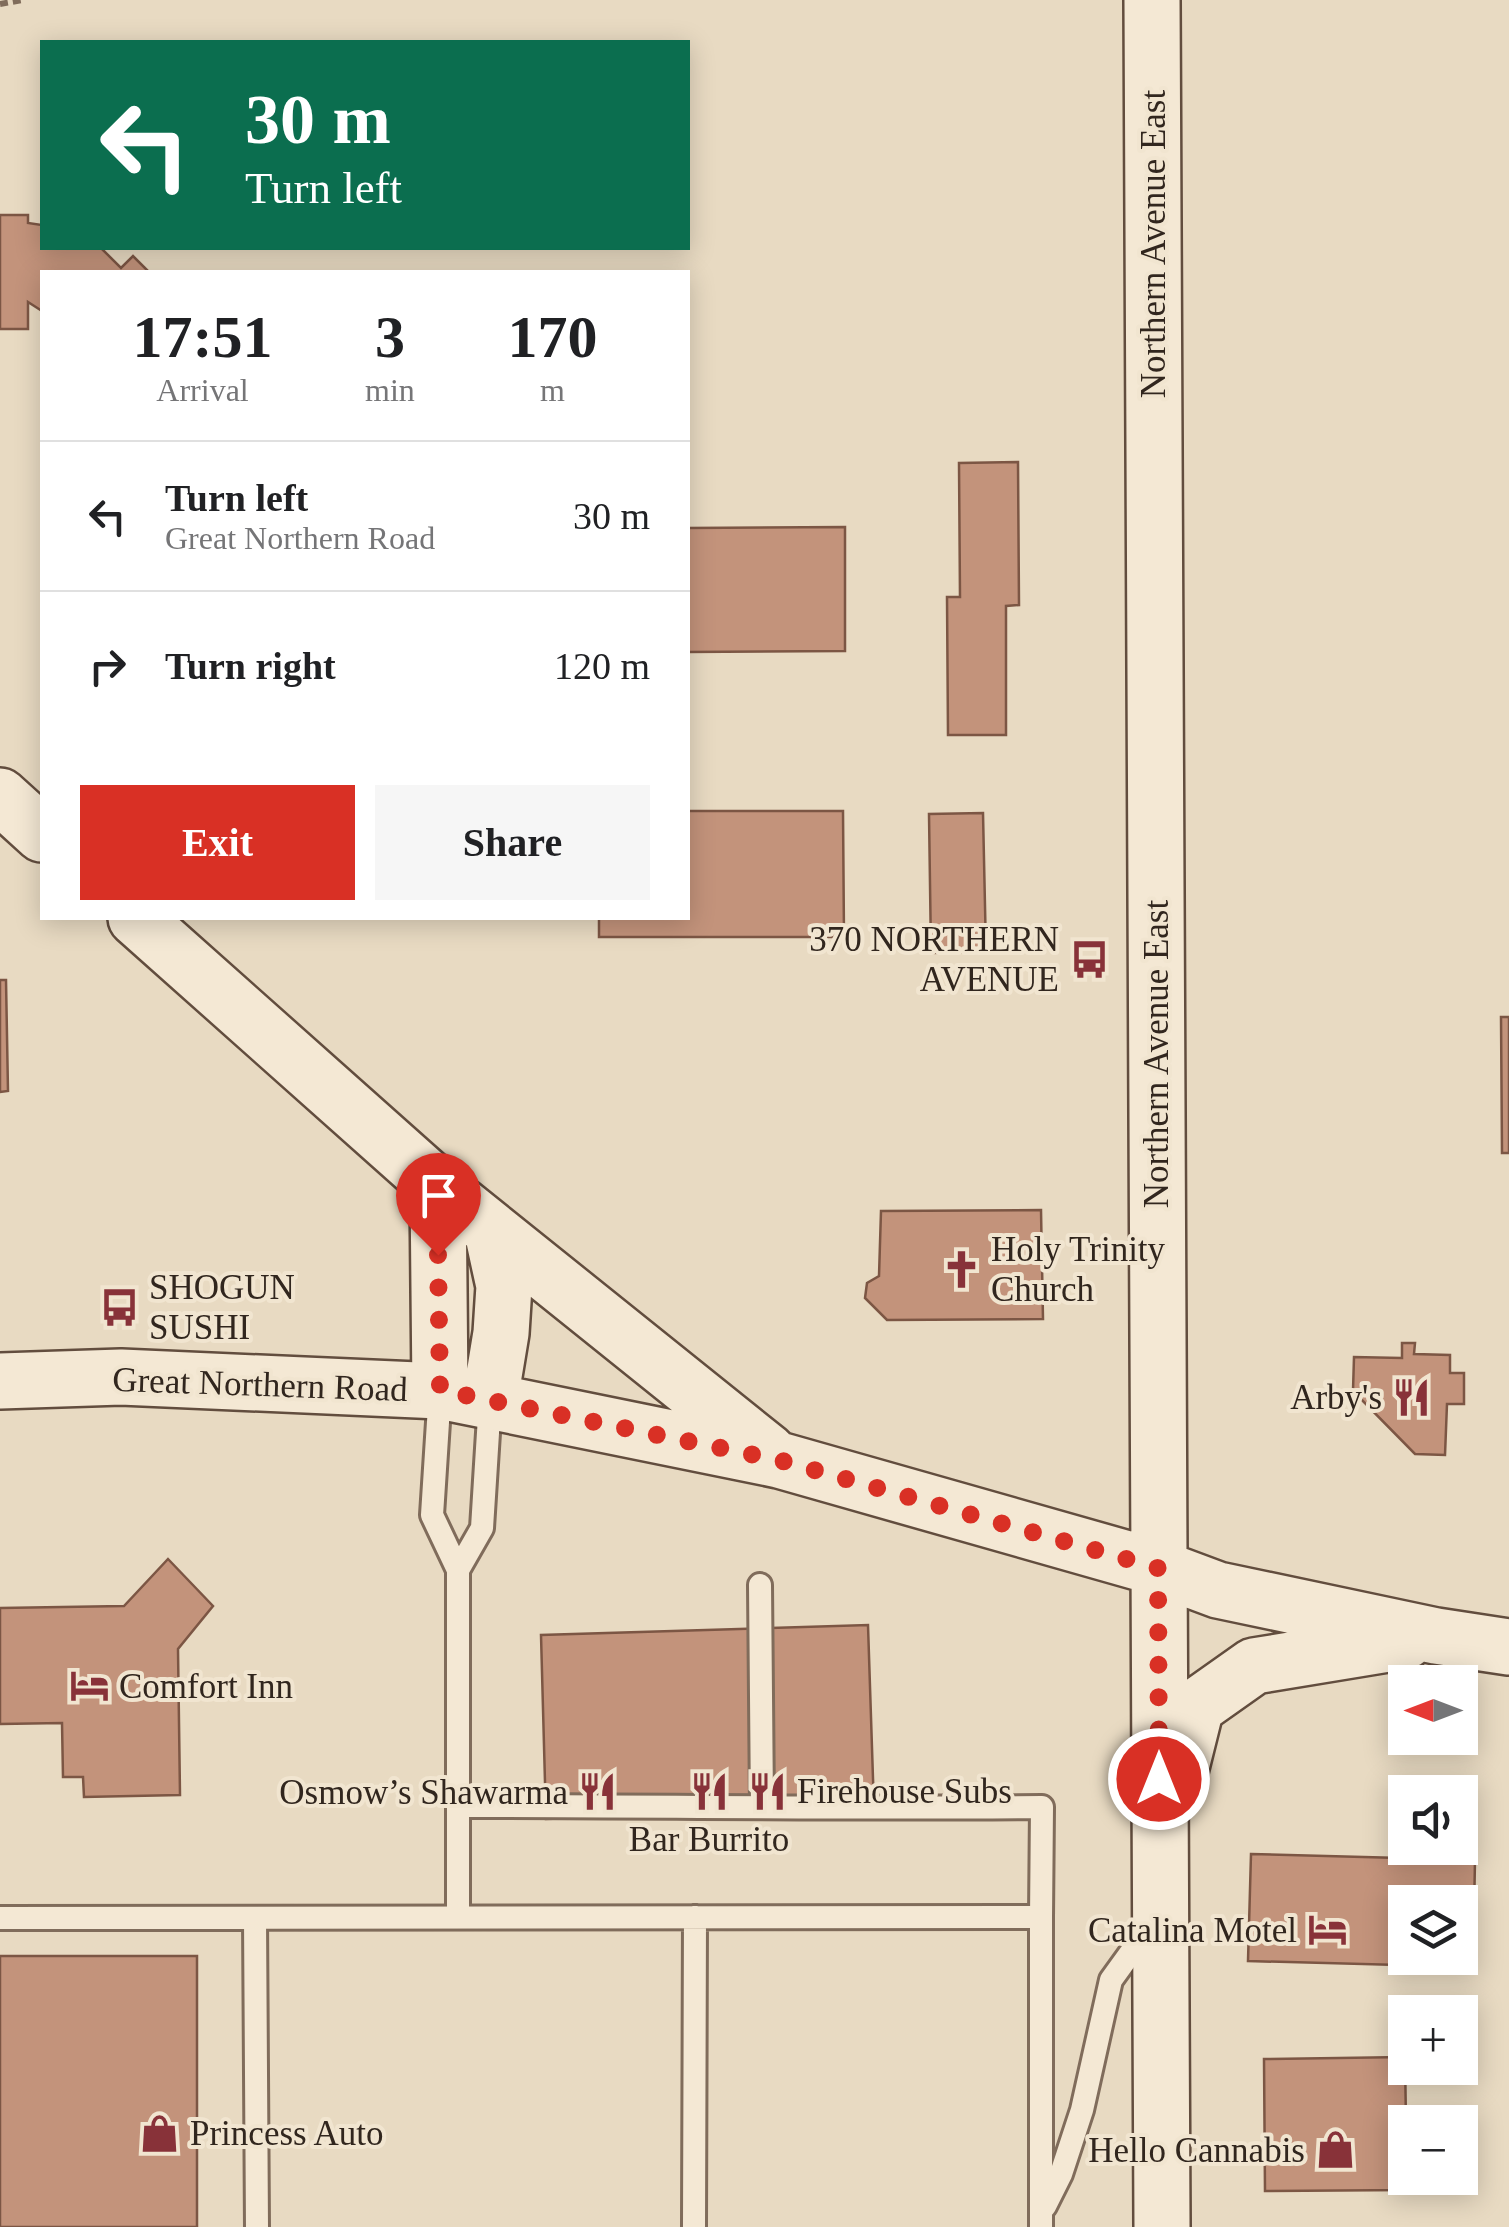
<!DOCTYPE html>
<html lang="en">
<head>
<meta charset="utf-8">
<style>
  body { margin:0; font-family:Georgia,serif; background:#f6f6f6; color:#202124; height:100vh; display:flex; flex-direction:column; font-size:38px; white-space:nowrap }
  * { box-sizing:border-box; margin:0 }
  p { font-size:32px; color:#757577 }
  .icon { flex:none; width:55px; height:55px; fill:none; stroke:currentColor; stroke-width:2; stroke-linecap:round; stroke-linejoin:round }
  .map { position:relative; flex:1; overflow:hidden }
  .side { position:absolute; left:40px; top:270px; width:650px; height:650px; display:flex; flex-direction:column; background:#fff; border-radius:0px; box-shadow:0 5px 25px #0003 }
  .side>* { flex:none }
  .guide { position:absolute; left:40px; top:40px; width:650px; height:210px; border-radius:0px; box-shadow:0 5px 25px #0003; background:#0b6e4f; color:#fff; overflow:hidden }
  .needle { width:65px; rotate:270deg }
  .fabs { position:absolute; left:1388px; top:1665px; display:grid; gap:20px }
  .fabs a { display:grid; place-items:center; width:90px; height:90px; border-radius:0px; background:#fff; box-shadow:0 5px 25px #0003; font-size:50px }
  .pin { position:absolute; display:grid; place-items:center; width:85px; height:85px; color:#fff; margin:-102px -42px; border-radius:50% 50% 50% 0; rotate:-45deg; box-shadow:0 0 10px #0007 }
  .pin .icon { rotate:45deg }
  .me { position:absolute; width:110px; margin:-55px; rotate:0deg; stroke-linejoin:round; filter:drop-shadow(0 0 8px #0008) }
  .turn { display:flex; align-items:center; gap:35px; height:210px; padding:0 40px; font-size:45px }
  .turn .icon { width:130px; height:130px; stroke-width:2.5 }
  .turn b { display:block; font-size:70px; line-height:85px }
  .eta { display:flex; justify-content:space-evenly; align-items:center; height:170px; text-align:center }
  .eta b { font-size:60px; font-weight:700; line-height:70px }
  .action { display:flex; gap:20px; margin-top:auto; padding:20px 40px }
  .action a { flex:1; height:115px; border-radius:0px; background:#d93025; color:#fff; font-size:40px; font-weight:700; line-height:115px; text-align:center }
  .action a+a { background:#f6f6f6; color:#202124 }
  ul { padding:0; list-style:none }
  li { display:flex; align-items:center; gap:30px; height:150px; padding:0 40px; border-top:2px solid #e0e0e0 }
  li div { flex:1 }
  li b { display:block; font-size:38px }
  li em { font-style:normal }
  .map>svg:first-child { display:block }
  .building { fill:#c3937b; stroke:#7c5644; stroke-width:2.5; fill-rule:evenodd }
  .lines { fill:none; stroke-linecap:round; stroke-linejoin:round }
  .lane-casing { stroke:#806c5b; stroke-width:28 }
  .secondary-casing { stroke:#624d3e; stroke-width:60 }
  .path { stroke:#806c5b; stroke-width:6; stroke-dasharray:8 5; stroke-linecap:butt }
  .lane { stroke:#f4e8d4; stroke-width:22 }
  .secondary { stroke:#f4e8d4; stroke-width:55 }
  .route { stroke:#d93025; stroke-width:18; stroke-dasharray:0 32.4 }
  .labels { text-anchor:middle; stroke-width:8; stroke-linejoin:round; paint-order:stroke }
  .street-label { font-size:35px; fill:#31261e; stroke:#f1e5d0 }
  .poi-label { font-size:35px; fill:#31261e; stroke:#f1e5d0; text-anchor:end }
</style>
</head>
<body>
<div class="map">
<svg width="1509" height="2227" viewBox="0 0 1509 2227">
  <rect width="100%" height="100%" fill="#e8dac2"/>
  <path class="building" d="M0,215H28V223L42,225V248H101L121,268L133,256L149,272H42V311L28,302V329H0Z
    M1018,462L1019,605L1006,606V735H948L947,597H960L959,463Z
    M845,527V651L688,652V528Z
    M688,811H843L844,937H599V918H688Z
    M983,813L986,952L931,953L929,814Z
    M0,980H6L8,1091L0,1092Z
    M1501,1017H1509V1153H1502Z
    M1041,1210L1043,1319L887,1320L865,1298L867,1283L879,1276L881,1211Z
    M1402,1343H1415L1414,1354L1450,1355V1373H1464V1404H1447L1445,1455L1415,1454L1353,1391L1354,1357L1402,1358Z
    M168,1559L213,1606L178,1649L180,1795L84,1797L83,1777H63L62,1723L0,1724V1608L124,1606Z
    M868,1625L874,1809L546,1819L541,1635Z
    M1251,1854L1475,1860L1473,1967L1248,1961ZM1405,1902H1460V1958H1405Z
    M0,1956H197V2227H0Z
    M1405,2057L1407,2190L1265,2191L1264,2059Z"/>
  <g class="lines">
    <defs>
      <path id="lane" d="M440,1391L432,1515L458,1570V1916
        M458,1570L482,1528L490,1401
        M760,1585L762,1806
        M458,1806C652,1806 847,1809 1042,1807L1041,1917
        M0,1918L1041,1917V2227
        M255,1918L257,2227
        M1045,2206L1061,2174L1082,2110L1111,1980L1150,1926
        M694,2227L695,1917"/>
      <path id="secondary" d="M1152,0L1162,2227
        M0,796L42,834
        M136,918L438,1187L768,1452
        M438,1187L440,1391
        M0,1381L121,1377L440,1391L779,1460L1159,1568L1218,1590L1436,1636L1509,1647
        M490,1400L501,1333L504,1286L492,1231
        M1178,1779L1196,1707L1254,1666L1406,1641"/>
    </defs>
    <use href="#lane" class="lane-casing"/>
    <use href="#secondary" class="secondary-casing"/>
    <path class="path" d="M0,4L23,0"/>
    <use href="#lane" class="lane"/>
    <use href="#secondary" class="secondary"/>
  </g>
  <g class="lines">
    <path class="route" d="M438,1255L440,1390L779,1460L1158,1568L1159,1779"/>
  </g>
  <defs>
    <symbol id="bus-bare" viewBox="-9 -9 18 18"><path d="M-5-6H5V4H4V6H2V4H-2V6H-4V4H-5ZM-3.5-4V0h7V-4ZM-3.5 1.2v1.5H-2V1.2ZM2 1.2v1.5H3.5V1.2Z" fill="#883239" stroke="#f1e5d0" stroke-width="2.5" paint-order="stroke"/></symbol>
    <symbol id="church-bare" viewBox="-9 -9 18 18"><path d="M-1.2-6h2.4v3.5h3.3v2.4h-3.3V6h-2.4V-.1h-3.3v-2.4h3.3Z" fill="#883239" stroke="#f1e5d0" stroke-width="2.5" paint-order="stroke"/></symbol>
    <symbol id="restaurant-bare" viewBox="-9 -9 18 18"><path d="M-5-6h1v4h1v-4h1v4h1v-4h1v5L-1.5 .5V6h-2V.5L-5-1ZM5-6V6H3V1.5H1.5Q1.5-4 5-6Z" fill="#883239" stroke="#f1e5d0" stroke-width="2.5" paint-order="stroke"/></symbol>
    <symbol id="hotel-bare" viewBox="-9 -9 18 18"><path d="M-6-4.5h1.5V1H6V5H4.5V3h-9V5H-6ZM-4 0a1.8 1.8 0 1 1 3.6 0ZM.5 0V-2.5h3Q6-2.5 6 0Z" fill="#883239" stroke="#f1e5d0" stroke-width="2.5" paint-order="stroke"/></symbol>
    <symbol id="shop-bare" viewBox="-9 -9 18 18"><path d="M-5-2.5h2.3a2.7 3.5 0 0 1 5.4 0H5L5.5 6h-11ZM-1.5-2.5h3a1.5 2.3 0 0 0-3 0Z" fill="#883239" stroke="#f1e5d0" stroke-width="2.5" paint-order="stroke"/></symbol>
  </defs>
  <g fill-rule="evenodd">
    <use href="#bus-bare" x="1062" y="932" width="55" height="55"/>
    <use href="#church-bare" x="934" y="1242" width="55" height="55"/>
    <use href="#bus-bare" x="92" y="1280" width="55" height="55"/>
    <use href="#restaurant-bare" x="1384" y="1370" width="55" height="55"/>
    <use href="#hotel-bare" x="62" y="1658" width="55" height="55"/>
    <use href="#restaurant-bare" x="740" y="1764" width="55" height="55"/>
    <use href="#restaurant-bare" x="570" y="1764" width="55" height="55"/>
    <use href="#restaurant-bare" x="682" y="1764" width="55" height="55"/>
    <use href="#hotel-bare" x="1300" y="1902" width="55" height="55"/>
    <use href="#shop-bare" x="132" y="2106" width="55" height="55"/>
    <use href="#shop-bare" x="1308" y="2122" width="55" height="55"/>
  </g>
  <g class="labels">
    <g class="street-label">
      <text transform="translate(1153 244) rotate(-90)" y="12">Northern Avenue East</text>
      <text transform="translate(1156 1054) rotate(-90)" y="12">Northern Avenue East</text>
      <text transform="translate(260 1384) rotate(2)" y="12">Great Northern Road</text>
    </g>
    <g class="poi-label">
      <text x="1059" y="951">370 NORTHERN<tspan x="1059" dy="40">AVENUE</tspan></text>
      <text x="991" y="1261" text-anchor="start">Holy Trinity<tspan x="991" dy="40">Church</tspan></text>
      <text x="149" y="1299" text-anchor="start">SHOGUN<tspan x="149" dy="40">SUSHI</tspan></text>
      <text x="1382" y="1409">Arby's</text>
      <text x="119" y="1698" text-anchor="start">Comfort Inn</text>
      <text x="797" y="1803" text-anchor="start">Firehouse Subs</text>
      <text x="568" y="1804">Osmow’s Shawarma</text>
      <text x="709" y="1851" text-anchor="middle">Bar Burrito</text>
      <text x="1297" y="1942">Catalina Motel</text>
      <text x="190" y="2145" text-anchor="start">Princess Auto</text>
      <text x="1305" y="2162">Hello Cannabis</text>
    </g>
  </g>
</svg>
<div class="fabs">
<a><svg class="needle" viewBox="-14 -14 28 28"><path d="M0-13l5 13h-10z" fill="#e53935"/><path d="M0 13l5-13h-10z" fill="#757577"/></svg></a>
<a><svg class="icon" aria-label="sound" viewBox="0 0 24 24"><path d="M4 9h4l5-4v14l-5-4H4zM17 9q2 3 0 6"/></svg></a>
<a><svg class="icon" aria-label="layers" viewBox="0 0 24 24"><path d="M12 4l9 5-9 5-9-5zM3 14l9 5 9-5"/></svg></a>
<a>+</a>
<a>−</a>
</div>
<div class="pin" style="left:438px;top:1255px;background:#d93025"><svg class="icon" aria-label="arrive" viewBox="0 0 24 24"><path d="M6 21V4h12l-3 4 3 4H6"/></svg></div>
<svg class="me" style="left:1159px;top:1779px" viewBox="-20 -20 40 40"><circle r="17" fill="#d93025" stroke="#fff" stroke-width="3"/><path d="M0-11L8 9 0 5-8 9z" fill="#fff"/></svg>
<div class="guide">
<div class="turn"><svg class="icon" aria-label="left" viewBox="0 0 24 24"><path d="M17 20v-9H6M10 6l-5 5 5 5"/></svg><div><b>30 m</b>Turn left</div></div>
</div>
<section class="side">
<div class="eta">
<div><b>17:51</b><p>Arrival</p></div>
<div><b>3</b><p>min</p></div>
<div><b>170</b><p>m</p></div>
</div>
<ul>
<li><svg class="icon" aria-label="left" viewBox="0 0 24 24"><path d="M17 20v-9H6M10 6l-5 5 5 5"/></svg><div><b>Turn left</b><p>Great Northern Road</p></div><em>30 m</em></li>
<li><svg class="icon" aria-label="right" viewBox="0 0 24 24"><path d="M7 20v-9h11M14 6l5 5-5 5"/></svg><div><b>Turn right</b></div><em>120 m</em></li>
</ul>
<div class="action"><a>Exit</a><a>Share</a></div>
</section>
</div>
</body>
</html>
